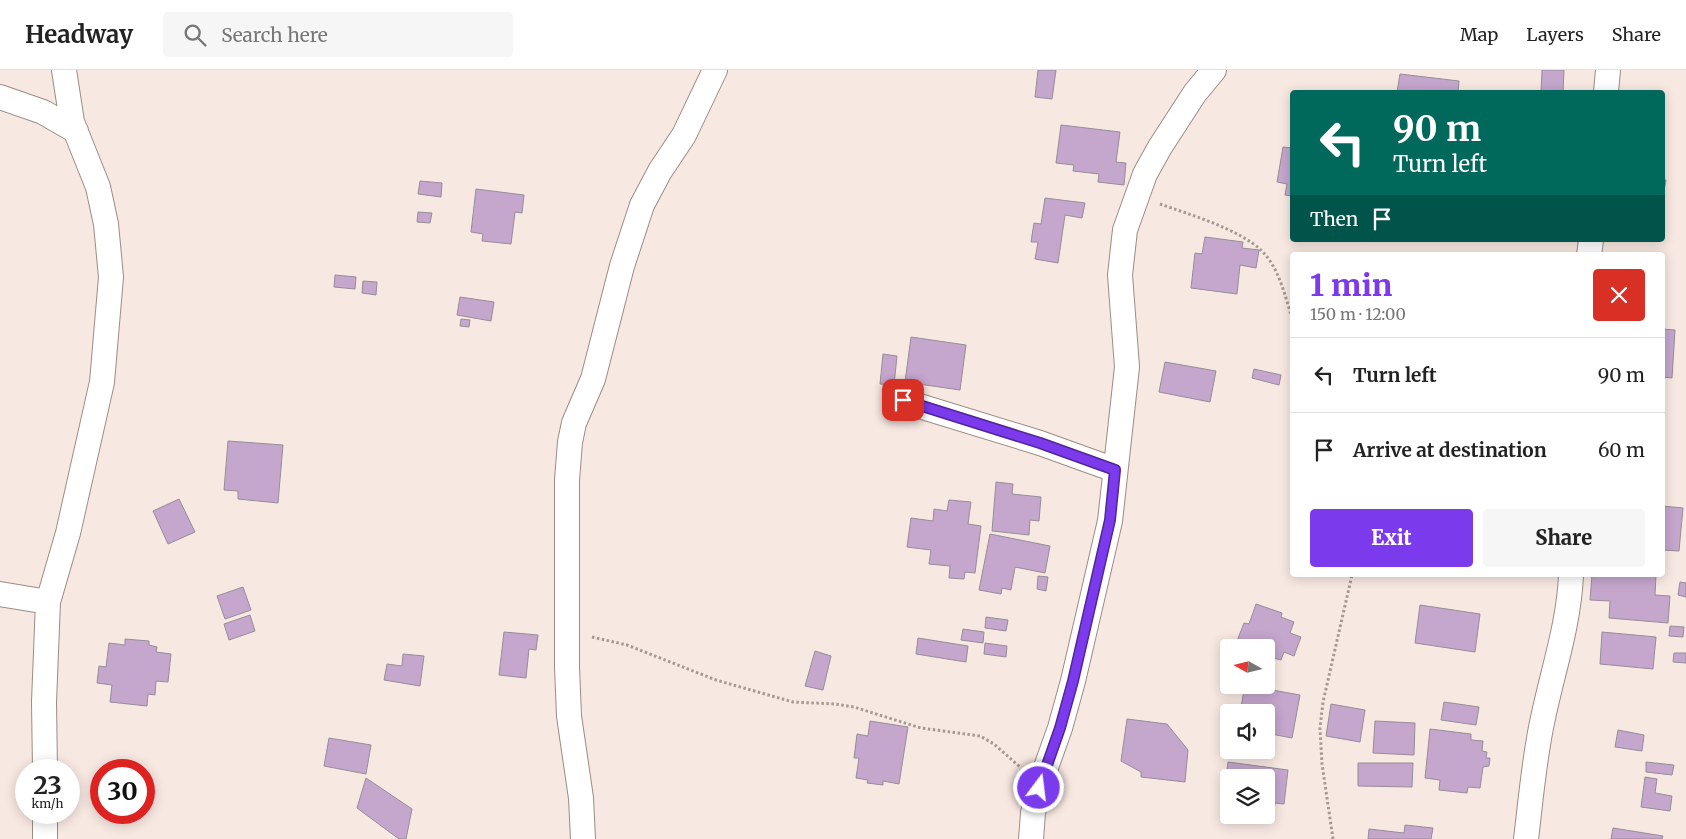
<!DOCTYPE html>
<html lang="en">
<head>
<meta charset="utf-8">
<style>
  body { margin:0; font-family:Merriweather,serif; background:#f6f6f6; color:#222; height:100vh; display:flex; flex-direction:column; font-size:19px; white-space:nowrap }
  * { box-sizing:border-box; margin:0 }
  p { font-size:16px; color:#767676 }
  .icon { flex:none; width:28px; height:28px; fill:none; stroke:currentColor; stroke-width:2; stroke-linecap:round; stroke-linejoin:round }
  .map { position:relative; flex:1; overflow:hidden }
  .side { position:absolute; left:1290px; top:182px; width:375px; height:325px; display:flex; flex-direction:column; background:#fff; border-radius:5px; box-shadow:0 2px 12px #0003 }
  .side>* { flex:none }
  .top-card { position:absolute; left:1290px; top:20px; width:375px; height:152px; border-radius:5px; box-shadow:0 2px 12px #0003; background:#00695c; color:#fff; overflow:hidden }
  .needle { width:32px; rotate:278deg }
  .fabs { position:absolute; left:1220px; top:569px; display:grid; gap:10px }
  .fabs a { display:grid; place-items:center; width:55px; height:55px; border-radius:5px; background:#fff; box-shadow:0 2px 12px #0003; font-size:25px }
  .speed { position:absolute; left:15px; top:689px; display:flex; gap:10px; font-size:25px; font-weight:700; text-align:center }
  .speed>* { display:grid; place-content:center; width:65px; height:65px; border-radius:50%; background:#fff; box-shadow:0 2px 12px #0003; line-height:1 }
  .speed small { font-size:12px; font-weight:400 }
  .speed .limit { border:8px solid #d22; background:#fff; color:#111 }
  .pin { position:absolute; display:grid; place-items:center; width:42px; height:42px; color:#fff; margin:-21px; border-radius:10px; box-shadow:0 2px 8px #0006 }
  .me { position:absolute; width:55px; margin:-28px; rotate:15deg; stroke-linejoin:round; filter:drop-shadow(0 0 4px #0008) }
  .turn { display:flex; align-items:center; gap:18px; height:105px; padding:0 20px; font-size:22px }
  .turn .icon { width:65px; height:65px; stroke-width:2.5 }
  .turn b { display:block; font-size:35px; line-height:42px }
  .then { display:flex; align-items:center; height:48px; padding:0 20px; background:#0003; gap:10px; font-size:19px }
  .round { display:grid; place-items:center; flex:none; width:52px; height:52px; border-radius:5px; background:#f6f6f6 }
  .headline { display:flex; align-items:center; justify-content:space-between; height:85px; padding:0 20px }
  h1 { font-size:30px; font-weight:800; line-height:38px; color:#7c3aed }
  .button { display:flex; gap:10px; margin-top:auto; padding:10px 20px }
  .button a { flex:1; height:58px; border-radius:5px; background:#7c3aed; color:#fff; font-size:20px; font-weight:800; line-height:58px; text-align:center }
  .button a+a { background:#f6f6f6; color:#222 }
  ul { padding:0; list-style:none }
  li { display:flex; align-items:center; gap:15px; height:75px; padding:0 20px; border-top:1px solid #e0e0e0 }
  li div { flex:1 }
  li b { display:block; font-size:19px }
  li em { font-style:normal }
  header { display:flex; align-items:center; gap:30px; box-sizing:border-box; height:70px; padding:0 25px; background:#fff; border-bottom:1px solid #e0e0e0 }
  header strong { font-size:24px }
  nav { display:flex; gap:28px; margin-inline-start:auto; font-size:18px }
  .search { width:350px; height:45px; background:#f6f6f6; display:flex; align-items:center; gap:12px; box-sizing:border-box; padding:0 18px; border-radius:5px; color:#767676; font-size:19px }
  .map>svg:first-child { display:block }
  .building { fill:#c5a6cd; stroke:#968d98 }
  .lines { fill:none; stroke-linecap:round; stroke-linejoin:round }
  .minor-casing { stroke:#9a8c86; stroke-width:26 }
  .path { stroke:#a59994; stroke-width:3; stroke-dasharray:2.5 2.5; stroke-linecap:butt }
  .minor { stroke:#fff; stroke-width:24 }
  .route-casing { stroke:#51269a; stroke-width:12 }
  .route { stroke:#7c3aed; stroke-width:9 }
</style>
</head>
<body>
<header>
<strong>Headway</strong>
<div class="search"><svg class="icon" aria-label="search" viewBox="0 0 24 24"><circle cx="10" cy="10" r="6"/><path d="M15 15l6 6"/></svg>Search here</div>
<nav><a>Map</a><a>Layers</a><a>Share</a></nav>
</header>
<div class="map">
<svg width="1686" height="769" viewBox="0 0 1686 769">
  <rect width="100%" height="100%" fill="#f8e8e2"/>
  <path class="building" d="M1038,0H1056L1052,29L1035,27Z
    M1542,0H1564L1563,22H1541Z
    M1400,4L1459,11L1458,22H1397Z
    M1061,55L1120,62L1116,92L1126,93L1124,115L1098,112L1099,104L1073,101L1074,95L1056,93Z
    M1283,77L1292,78V126L1285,125L1287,114L1277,112Z
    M1662,110H1666L1662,132Z
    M420,111L442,113L441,127L418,124Z
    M476,119L524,125L522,143L515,142L511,174L482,171L483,164L471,162Z
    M1045,128L1085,133L1082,148L1065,145L1058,193L1035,189L1038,172H1031L1034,153L1041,154Z
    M418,142L432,143L430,153L417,152Z
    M1205,167L1243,172L1242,178L1259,180L1256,198L1240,195L1237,224L1191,218L1195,183L1202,184Z
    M335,205L356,207L355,219L334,217Z
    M363,211L377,212L376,225L362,223Z
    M460,227L494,232L491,251L457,245Z
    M461,249L470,250L469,257L460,256Z
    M1662,259L1675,260L1672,308L1662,307Z
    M911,267L966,275L960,320L905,312Z
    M883,284L897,286L894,315L880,314Z
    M1165,292L1216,301L1210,332L1159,322Z
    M1254,299L1281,305L1279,315L1252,308Z
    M228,371L283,375L278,433L238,429V421L224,420Z
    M996,412L1013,414L1012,424L1041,427L1039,451L1030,450L1029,465L992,461Z
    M179,429L195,462L168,474L153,441Z
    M949,430L971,432L968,454L981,456L975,503L965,502L964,509L949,508L950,496L929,494L931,480L907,477L911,448L933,451L934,439L947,441Z
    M1662,436L1683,438L1679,481L1662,480Z
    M990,464L1050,476L1045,503L1015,497L1011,520L1002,518L1001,524L979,520Z
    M1592,505H1656L1655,525L1670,526L1668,553L1609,548L1610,531L1590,530Z
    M1038,506L1048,507L1046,521L1037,519Z
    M1680,512L1686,513V527L1678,525Z
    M243,517L251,540L225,549L217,526Z
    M1256,534L1282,543L1281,547L1294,552L1290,563L1301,567L1294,586L1284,582L1281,590L1266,586V578H1241L1243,573L1237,571L1244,553L1249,554Z
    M1420,535L1480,544L1475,582L1415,573Z
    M250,545L255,561L229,570L224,554Z
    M986,547L1008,550L1006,561L985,558Z
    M1670,556L1684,557L1683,567L1669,566Z
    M963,559L984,562L983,573L961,570Z
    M504,562L538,565L536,580L529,579L526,608L499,605Z
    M1602,562L1656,567L1653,599L1600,594Z
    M918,568L968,576L966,592L916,584Z
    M125,569L149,571V575L157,577L156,582L171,584L168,612L156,611L155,625L148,624L147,636L110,632L112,615L97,613L99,596L106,597L109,573L125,575Z
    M985,573L1007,576L1006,587L984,584Z
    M815,581L831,586L823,620L805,616Z
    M1674,583H1686V593L1673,592Z
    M403,584L424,586L420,616L384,610L387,594L402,596Z
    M1245,615L1300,625L1292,668L1266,663V642H1240Z
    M1444,632L1479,637L1476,655L1441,650Z
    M1331,634L1365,640L1360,672L1326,666Z
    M1127,649L1167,654L1188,680L1185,712L1141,707V702L1121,691Z
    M870,651L908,657L899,714L883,711V715L867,713L868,710L856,708L859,688H854L857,664L868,666Z
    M1375,651L1415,653L1414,685L1373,683Z
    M1430,659L1471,664V670L1483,671L1482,681L1487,682L1486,688H1490L1489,696L1483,697L1480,718L1468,717L1467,723L1439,720L1440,710L1425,708Z
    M1618,660L1644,665L1642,681L1615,677Z
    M329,668L371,675L366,704L324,696Z
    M1228,692L1288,700L1284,734L1275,733L1273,750L1258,748V745H1266V708H1229V732L1223,731Z
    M1646,692L1674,695L1672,705L1646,702Z
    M1358,693H1413L1412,717L1358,716Z
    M1645,707L1657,709L1655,723L1672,726L1670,741L1641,737Z
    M366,708L412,739L406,769H399L357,738Z
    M1405,755L1433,758L1431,769H1368L1369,759L1404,763Z
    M1613,758L1663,766L1662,769H1611Z"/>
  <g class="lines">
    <defs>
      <path id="minor" d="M1606,22L1608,0
        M0,27L43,42L76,61
        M1589,185L1591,170
        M903,331L1040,373L1115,400
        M0,524L48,532
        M45,700L44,632L48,532L68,463L102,312L111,207L106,154L98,117L72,52L64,0
        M45,769V742
        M583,769L581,728L569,646L567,597V410L570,372L574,353L593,309L622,196L642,135L660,101L684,65L715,0
        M1031,769L1033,743L1039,717L1060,658L1073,611L1110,451L1127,297L1120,205L1125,160L1145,104L1160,77L1195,23L1214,0
        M1526,769C1531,729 1534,688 1543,648C1553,600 1569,554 1571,505"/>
    </defs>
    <use href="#minor" class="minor-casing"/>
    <path class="path" d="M1160,134C1191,145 1239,159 1262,181C1279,198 1285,226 1292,248
      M592,567L627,575L716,610L793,632L835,634L854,637L921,658L980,666L994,674L1020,697
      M1333,769L1322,694L1320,658L1323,632L1352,505"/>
    <use href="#minor" class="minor"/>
  </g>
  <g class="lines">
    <defs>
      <path id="route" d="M903,330L1040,373L1115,400L1110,450L1073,611L1060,658L1039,718"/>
    </defs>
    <use href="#route" class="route-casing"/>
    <use href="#route" class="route"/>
  </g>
</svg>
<div class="fabs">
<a><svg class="needle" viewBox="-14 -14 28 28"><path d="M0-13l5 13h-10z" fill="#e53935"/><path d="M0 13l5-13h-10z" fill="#767676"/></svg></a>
<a><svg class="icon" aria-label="sound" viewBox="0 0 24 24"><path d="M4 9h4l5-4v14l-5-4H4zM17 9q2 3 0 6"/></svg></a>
<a><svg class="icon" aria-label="layers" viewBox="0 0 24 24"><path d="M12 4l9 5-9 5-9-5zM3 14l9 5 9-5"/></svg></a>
</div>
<div class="speed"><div>23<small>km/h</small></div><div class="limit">30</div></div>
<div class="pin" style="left:903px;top:330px;background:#d93025"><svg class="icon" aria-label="arrive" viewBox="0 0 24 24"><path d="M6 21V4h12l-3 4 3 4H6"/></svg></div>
<svg class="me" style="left:1039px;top:718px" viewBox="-20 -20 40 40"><circle r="17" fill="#7c3aed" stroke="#fff" stroke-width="3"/><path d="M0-11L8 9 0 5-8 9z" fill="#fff"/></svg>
<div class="top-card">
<div class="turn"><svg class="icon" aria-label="left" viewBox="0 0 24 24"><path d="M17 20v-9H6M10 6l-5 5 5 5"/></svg><div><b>90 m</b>Turn left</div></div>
<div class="then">Then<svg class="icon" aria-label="arrive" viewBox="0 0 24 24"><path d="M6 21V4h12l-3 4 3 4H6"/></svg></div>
</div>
<section class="side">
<div class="headline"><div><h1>1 min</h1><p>150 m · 12:00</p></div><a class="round" style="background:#d93025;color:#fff"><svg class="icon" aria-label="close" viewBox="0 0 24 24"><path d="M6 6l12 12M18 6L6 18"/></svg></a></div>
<ul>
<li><svg class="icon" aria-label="left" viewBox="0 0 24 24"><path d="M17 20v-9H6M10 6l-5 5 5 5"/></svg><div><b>Turn left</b></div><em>90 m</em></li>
<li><svg class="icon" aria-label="arrive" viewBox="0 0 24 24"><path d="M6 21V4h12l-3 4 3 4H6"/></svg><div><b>Arrive at destination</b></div><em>60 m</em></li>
</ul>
<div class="button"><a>Exit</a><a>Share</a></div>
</section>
</div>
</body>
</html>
